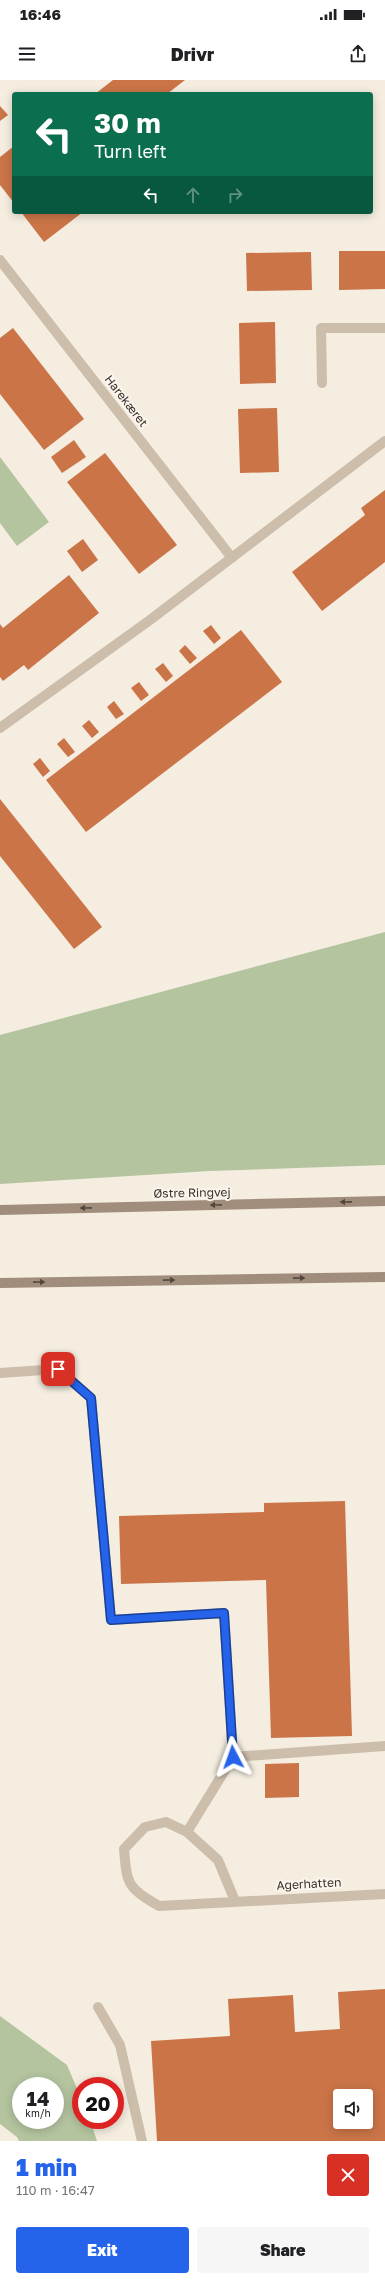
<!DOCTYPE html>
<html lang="en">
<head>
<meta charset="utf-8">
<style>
  body { margin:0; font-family:"Golos Text",sans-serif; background:#f6f6f6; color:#202124; height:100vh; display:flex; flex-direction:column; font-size:15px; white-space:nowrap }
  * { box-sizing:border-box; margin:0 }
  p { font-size:13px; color:#757577 }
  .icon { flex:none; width:22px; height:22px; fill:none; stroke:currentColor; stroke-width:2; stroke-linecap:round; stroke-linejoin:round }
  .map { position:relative; height:2061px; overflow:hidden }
  .sheet { display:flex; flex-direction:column; background:#fff; flex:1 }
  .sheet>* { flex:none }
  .hud { position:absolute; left:12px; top:12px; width:361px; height:122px; border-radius:4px; box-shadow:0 2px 10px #0003; background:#0b6e4f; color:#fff; overflow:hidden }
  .fabs { position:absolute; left:333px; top:2009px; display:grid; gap:8px }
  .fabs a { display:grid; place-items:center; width:40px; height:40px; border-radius:4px; background:#fff; box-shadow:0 2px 10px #0003; font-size:20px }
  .speed { position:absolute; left:12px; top:1997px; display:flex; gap:8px; font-size:20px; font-weight:700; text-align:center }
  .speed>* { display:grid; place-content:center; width:52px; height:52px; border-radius:50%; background:#fff; box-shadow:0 2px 10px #0003; line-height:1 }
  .speed small { font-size:10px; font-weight:400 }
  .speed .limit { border:6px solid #d22; background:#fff; color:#111 }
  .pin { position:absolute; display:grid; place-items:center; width:34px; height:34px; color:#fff; margin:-17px; border-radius:8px; box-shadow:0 2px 6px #0006 }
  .me { position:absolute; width:44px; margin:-22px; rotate:356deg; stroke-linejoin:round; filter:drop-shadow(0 0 3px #0008) }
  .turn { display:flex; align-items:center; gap:14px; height:84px; padding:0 16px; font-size:18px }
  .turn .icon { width:52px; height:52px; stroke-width:2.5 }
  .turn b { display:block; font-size:28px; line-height:34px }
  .lanes { display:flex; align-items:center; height:38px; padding:0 16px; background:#0003; justify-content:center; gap:20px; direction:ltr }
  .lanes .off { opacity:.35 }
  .round { display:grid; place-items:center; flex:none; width:42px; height:42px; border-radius:4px; background:#f6f6f6 }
  .headline { display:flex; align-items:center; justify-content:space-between; height:68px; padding:0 16px }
  h1 { font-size:24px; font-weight:800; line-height:30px; color:#2563eb }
  .primary-button { display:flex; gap:8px; margin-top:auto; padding:8px 16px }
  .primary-button a { flex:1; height:46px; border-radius:4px; background:#2563eb; color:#fff; font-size:16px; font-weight:800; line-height:46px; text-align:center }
  .primary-button a+a { background:#f6f6f6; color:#202124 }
  .status { display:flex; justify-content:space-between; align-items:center; height:28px; padding:0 20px; background:#fff; direction:ltr }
  .status svg { height:11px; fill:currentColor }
  header { display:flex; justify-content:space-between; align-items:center; height:52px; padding:0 16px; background:#fff; font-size:18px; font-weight:800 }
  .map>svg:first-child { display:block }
  .green { fill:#b4c49f; fill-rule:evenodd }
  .building { fill:#ca7448; fill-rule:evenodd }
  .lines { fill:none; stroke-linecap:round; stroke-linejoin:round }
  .lane { stroke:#cdbeab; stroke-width:10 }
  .street { stroke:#cdbeab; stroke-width:10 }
  .secondary { stroke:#a18d7c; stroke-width:10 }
  .oneway { fill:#54483e }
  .route-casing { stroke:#184099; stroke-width:10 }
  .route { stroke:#2563eb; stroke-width:7 }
  .labels { text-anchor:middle; stroke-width:4; stroke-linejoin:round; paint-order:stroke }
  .street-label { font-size:12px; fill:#3b312a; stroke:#fbf6ed }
</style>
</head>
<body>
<div class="status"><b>16:46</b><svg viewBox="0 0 49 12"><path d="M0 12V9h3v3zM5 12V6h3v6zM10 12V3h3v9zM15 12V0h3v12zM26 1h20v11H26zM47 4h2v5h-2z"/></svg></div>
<header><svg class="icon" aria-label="menu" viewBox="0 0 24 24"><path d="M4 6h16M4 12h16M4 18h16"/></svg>Drivr<svg class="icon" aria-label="share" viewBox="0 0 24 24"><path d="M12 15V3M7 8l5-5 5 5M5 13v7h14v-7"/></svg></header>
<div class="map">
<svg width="385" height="2061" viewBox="0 0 385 2061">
  <rect width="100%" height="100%" fill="#f4ede0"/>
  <path class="green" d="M0,377L49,442L17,466L0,443Z
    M385,852V1085L210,1091L0,1104V955Z
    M0,1936L67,1985L81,2018V2040H90L97,2061H19L17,2057L0,2044ZM21,2006H55V2040H21Z"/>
  <path class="building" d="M113,0H185L167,14H95Z
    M0,26L8,35L0,41Z
    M14,66V123L0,105V77Z
    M21,132H83L44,162Z
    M339,171H385V209L339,210Z
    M311,172L312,210L247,211L246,173Z
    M275,242L276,303L240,304L239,243Z
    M13,248L84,339L44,370L0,314V258Z
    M277,328L279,392L240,393L238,329Z
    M74,360L86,377L62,393L51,377Z
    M105,373L177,465L139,494L67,402Z
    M385,410V482L322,531L292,492L365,435L361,428Z
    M83,459L98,480L82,492L67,471Z
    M69,495L99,533L28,590L24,585L3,601L0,597V544L3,548Z
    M211,545L221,558L214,564L203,551Z
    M241,550L282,602L86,752L46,700Z
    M185,565L197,578L190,584L179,571Z
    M163,583L173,596L166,602L155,589Z
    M139,602L149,615L141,621L131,608Z
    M114,621L124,634L116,639L107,627Z
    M89,640L99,652L92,658L82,646Z
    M64,658L75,672L68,677L57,664Z
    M40,678L50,691L43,697L33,684Z
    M0,719L102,847L74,869L0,776Z
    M345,1421L352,1656L271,1658L266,1500L121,1504L119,1436L264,1432V1423Z
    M299,1683V1717L265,1718V1684Z
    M385,1909V2061H157L151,1961L230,1956L228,1919L293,1915L295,1952L340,1949L338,1912ZM340,2016H366V2042H340Z"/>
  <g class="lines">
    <path class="lane" d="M0,1293L58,1289L91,1318L111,1540L224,1533L233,1677
      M187,1752L233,1677L385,1666
      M98,1927L120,1965L142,2061"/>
    <path class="street" d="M0,180L232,478
      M322,303L321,248H385
      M0,648L150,540L385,361
      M235,1821L218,1780L187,1752L166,1742L145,1747L124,1769C127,1805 127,1807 159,1826L385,1814"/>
    <path class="secondary" d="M0,1130L385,1121
      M0,1203L385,1197"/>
  </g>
  <defs><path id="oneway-solid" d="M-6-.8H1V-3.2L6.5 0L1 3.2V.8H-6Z"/></defs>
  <g class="oneway">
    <use href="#oneway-solid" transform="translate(346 1122) rotate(179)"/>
    <use href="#oneway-solid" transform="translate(216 1125) rotate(179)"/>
    <use href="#oneway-solid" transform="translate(86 1128) rotate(179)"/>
    <use href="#oneway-solid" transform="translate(299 1198) rotate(-1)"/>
    <use href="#oneway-solid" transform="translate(169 1200) rotate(-1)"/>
    <use href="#oneway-solid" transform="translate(39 1202) rotate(-1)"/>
  </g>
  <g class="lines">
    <defs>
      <path id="route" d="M58,1289L91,1318L111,1540L224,1533L233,1677"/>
    </defs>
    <use href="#route" class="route-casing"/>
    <use href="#route" class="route"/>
  </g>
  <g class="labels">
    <g class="street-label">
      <text transform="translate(126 321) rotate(52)" y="4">Harekæret</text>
      <text transform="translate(192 1113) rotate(-1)" y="4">Østre Ringvej</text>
      <text transform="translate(309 1804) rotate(-3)" y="4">Agerhatten</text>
    </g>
  </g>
</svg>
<div class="fabs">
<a><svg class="icon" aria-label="sound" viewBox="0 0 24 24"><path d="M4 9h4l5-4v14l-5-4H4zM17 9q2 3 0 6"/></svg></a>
</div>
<div class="speed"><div>14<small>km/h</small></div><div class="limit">20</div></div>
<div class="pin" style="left:58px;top:1289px;background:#d93025"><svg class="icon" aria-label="arrive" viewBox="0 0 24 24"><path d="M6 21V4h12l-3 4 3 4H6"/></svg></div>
<svg class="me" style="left:233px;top:1677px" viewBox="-20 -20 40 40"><path d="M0-17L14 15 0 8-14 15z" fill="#2563eb" stroke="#fff" stroke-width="4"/></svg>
<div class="hud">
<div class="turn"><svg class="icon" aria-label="left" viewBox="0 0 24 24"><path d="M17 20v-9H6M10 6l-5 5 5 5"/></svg><div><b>30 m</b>Turn left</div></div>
<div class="lanes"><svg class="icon" aria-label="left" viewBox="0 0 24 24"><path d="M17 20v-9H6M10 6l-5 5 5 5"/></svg><svg class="icon off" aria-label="ahead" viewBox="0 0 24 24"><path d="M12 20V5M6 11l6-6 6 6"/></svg><svg class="icon off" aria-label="right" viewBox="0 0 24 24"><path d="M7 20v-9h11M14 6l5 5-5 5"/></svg></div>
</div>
</div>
<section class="sheet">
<div class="headline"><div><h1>1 min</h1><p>110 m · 16:47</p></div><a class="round" style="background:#d93025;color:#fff"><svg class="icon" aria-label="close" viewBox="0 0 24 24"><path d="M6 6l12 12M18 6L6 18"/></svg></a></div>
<div class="primary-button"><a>Exit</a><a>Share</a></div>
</section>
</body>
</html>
